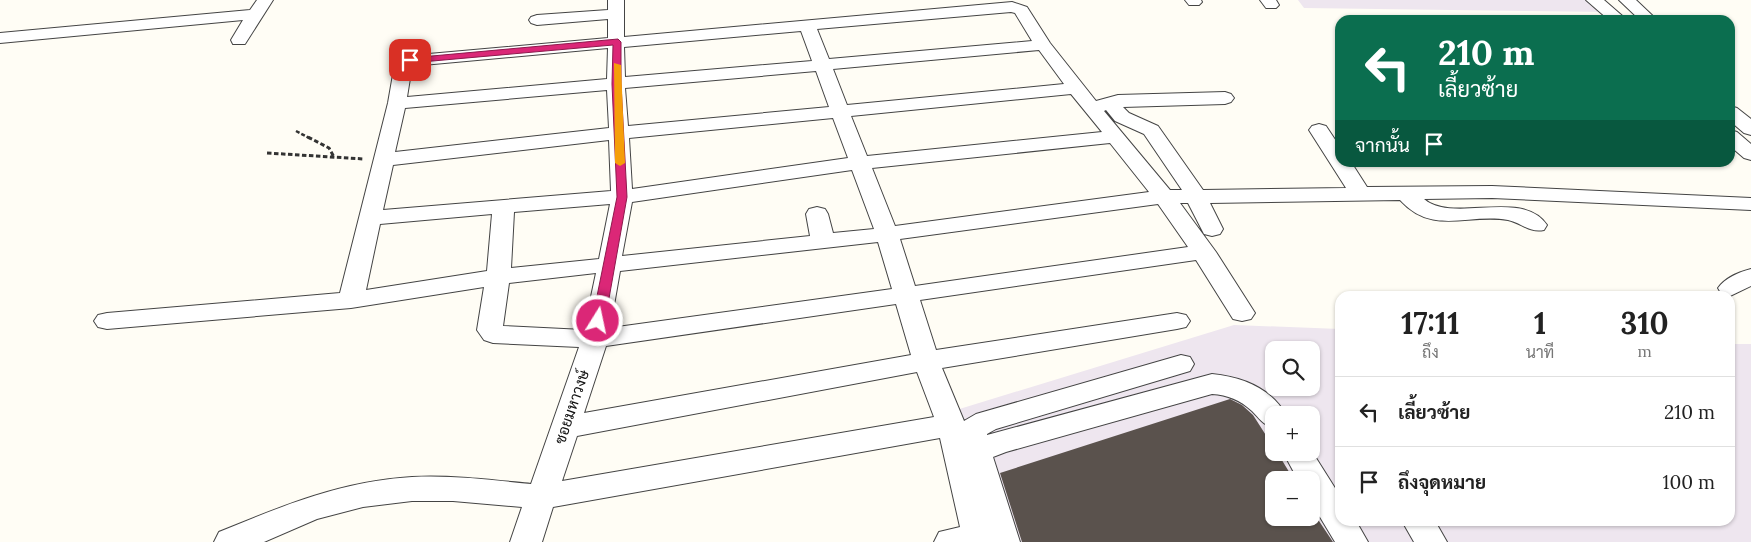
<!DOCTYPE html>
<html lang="th">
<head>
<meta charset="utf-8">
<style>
  body { margin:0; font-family:Lora,Sarabun,serif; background:#f2f2f2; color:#222; height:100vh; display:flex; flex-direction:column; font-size:19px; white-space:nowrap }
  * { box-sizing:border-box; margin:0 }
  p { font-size:16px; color:#767676 }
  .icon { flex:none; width:28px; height:28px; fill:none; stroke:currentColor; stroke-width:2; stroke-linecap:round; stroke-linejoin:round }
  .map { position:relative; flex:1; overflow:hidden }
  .drawer { position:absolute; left:1335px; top:291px; width:400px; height:235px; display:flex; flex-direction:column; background:#fff; border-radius:15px; box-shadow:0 1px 4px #0004 }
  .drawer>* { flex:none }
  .top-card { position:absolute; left:1335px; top:15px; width:400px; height:152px; border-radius:15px; box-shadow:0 1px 4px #0004; background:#0b6e4f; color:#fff; overflow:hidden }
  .buttons { position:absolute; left:1265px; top:341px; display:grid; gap:10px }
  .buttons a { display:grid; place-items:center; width:55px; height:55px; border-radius:10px; background:#fff; box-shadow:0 1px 4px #0004; font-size:25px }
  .pin { position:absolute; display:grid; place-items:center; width:42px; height:42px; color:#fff; margin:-21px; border-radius:10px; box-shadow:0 2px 8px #0006 }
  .me { position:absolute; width:55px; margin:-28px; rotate:10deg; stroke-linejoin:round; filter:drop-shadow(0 0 4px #0008) }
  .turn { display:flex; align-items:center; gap:18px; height:105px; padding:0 20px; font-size:22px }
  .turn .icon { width:65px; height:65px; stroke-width:2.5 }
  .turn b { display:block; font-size:35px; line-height:42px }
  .then { display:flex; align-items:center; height:48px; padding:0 20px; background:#0003; gap:10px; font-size:19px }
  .eta { display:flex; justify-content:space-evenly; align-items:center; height:85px; text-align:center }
  .eta b { font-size:30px; font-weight:700; line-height:35px }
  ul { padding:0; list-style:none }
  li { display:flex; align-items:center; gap:15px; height:70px; padding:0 20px; border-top:1px solid #e0e0e0 }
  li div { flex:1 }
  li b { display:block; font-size:19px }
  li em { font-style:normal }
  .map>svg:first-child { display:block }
  .industrial { fill:#eee6ef; fill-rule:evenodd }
  .building { fill:#5a524d }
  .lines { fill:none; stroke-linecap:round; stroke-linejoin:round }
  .minor-casing { stroke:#444; stroke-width:2 }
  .path-far1 { stroke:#333; stroke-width:2.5; stroke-dasharray:4 2; stroke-linecap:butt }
  .path { stroke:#333; stroke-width:3; stroke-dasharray:4.5 2.5; stroke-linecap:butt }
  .minor { fill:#fff; fill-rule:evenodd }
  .route { fill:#db2777; stroke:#8e194d }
  .slow { fill:#f59e0b }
  .labels { text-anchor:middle; stroke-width:5; stroke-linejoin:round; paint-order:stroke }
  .street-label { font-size:15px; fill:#111; stroke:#fff }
</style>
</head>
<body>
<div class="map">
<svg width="1751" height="542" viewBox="0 0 1751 542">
  <rect width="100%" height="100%" fill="#fffdf5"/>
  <path class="industrial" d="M1298,0H1590L1608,12L1304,8Z
    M1234,325L1340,329V521H1730V344H1751V542H986L953,411ZM1274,350H1311V388H1274ZM1274,415H1311V452H1274ZM1274,480H1311V518H1274Z"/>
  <path class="building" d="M1230,399L1242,405L1253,415L1274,448V452H1277L1294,480H1274V518H1317L1333,542H1022L1000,473Z"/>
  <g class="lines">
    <defs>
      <path id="minor" d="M257,0H273L245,44H233L231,40L243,20L0,43V33L250,10Z
        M608,0H624V37L1012,2L1027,7L1050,43L1096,101L1118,95L1225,92L1231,94L1234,98L1231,102L1225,104L1123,107L1129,113L1158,126L1203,190L1346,188L1309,130L1312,126L1319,124L1326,126L1340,147V162H1351L1367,187L1492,186L1751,198V210L1492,198L1424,199C1453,224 1522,188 1547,225L1544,230C1529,233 1522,223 1508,220C1467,213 1433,236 1400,200L1210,203L1223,229L1220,234L1212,236L1204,234L1188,203H1180L1216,252L1255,313L1251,319L1242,321L1233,319L1196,260L920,300L936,350L1177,313L1186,315L1190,321L1186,327L1177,329L942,368L964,421L976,414L1181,355L1190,357L1194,364L1190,371L996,429L987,434V435L1212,374C1242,377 1271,388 1286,415H1274V428C1263,425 1260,419 1252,411C1240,400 1228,395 1212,394L1006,452L993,457L1020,542H934L939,532L960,527L940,438L553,507L542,542H510L522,507L453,501H412L363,507L317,519L264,542H214L219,532C282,506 342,481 412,477C452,475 491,480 531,484L579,347L493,343L484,340L477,330L484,287L351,308L107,329L98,327L94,321L98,315L107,313L340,293L388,103L395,63L400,57L406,56L608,38V19L537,25L531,23L529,20L531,17L537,15L608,10ZM1011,12L1015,13L1032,41L829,59L817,29ZM801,31L812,61L625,77L624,47ZM608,48L607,79L407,97L412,66ZM1039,50L1064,84L847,105L833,69ZM816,71L829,107L628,126L625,88ZM607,90L609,128L395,152L405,108ZM1071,94L1102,132L867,156L851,116ZM1106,110L1115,121L1144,134L1182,190H1170L1104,111ZM833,118L848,158L632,189L629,138ZM609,140L611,191L383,210L393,165ZM1110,143L1149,192L895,226L872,168ZM852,170L874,229L833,233L828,214L825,209L817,207L809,209L806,214L810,236L622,256L632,202ZM610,204L599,259L511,268L514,212ZM1158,204L1188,247L915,286L900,239ZM492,214L487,271L366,290L380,224ZM878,242L892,289L610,328L620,271ZM596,273L584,330L503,326L509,283ZM896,304L911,355L584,413L606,346ZM917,372L934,417L562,481L577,436Z
        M1185,0H1201L1202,2L1199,5H1189Z
        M1260,0H1276L1279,5L1276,8H1266Z
        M1586,0H1604L1627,20H1609Z
        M1619,0H1636L1656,19L1640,20Z
        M1730,106L1737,108L1751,119V135L1744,133L1730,121Z
        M1730,130L1737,132L1751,144V160L1744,158L1730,146Z
        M1751,269V286L1730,296L1721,293L1718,288C1725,278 1739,272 1751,269Z
        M1311,450L1340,496V521H1356L1368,542H1335L1311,502V480H1298L1283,452H1311Z
        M1402,521H1435L1447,542H1414Z"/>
    </defs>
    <use href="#minor" class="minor-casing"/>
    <path class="path-far1" d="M296,131L311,139"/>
    <path class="path" d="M308,137L329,148L334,157
      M267,153L364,159"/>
    <use href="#minor" class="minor"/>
  </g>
  <path class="route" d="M618,39L621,42V84L627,197L605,321L598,325L592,321L617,197L612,84L613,45L410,63L406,60L410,58Z"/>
  <path class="slow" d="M614,63L621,65L625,163L620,166L615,163Z"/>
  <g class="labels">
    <g class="street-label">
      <text transform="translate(572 407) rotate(-71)" y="5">ซอยมหาวงษ์</text>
    </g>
  </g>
</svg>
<div class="buttons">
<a><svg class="icon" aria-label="search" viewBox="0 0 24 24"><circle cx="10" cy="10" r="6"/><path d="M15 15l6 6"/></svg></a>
<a>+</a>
<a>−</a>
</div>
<div class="pin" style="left:410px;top:60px;background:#d93025"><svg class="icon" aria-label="arrive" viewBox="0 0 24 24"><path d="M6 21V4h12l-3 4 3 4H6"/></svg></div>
<svg class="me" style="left:598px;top:321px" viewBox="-20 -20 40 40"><circle r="17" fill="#db2777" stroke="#fff" stroke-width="3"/><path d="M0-11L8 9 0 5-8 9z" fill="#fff"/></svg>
<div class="top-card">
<div class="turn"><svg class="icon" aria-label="left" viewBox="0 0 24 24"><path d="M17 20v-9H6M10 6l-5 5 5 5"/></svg><div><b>210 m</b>เลี้ยวซ้าย</div></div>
<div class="then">จากนั้น<svg class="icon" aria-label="arrive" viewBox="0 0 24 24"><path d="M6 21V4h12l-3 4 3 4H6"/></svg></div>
</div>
<section class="drawer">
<div class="eta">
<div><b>17:11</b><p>ถึง</p></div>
<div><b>1</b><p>นาที</p></div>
<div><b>310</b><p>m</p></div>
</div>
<ul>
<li><svg class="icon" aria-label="left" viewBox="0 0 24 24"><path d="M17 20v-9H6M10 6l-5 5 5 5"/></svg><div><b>เลี้ยวซ้าย</b></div><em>210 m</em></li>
<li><svg class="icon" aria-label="arrive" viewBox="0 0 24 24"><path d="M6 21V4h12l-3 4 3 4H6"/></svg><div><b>ถึงจุดหมาย</b></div><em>100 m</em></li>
</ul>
</section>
</div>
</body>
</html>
